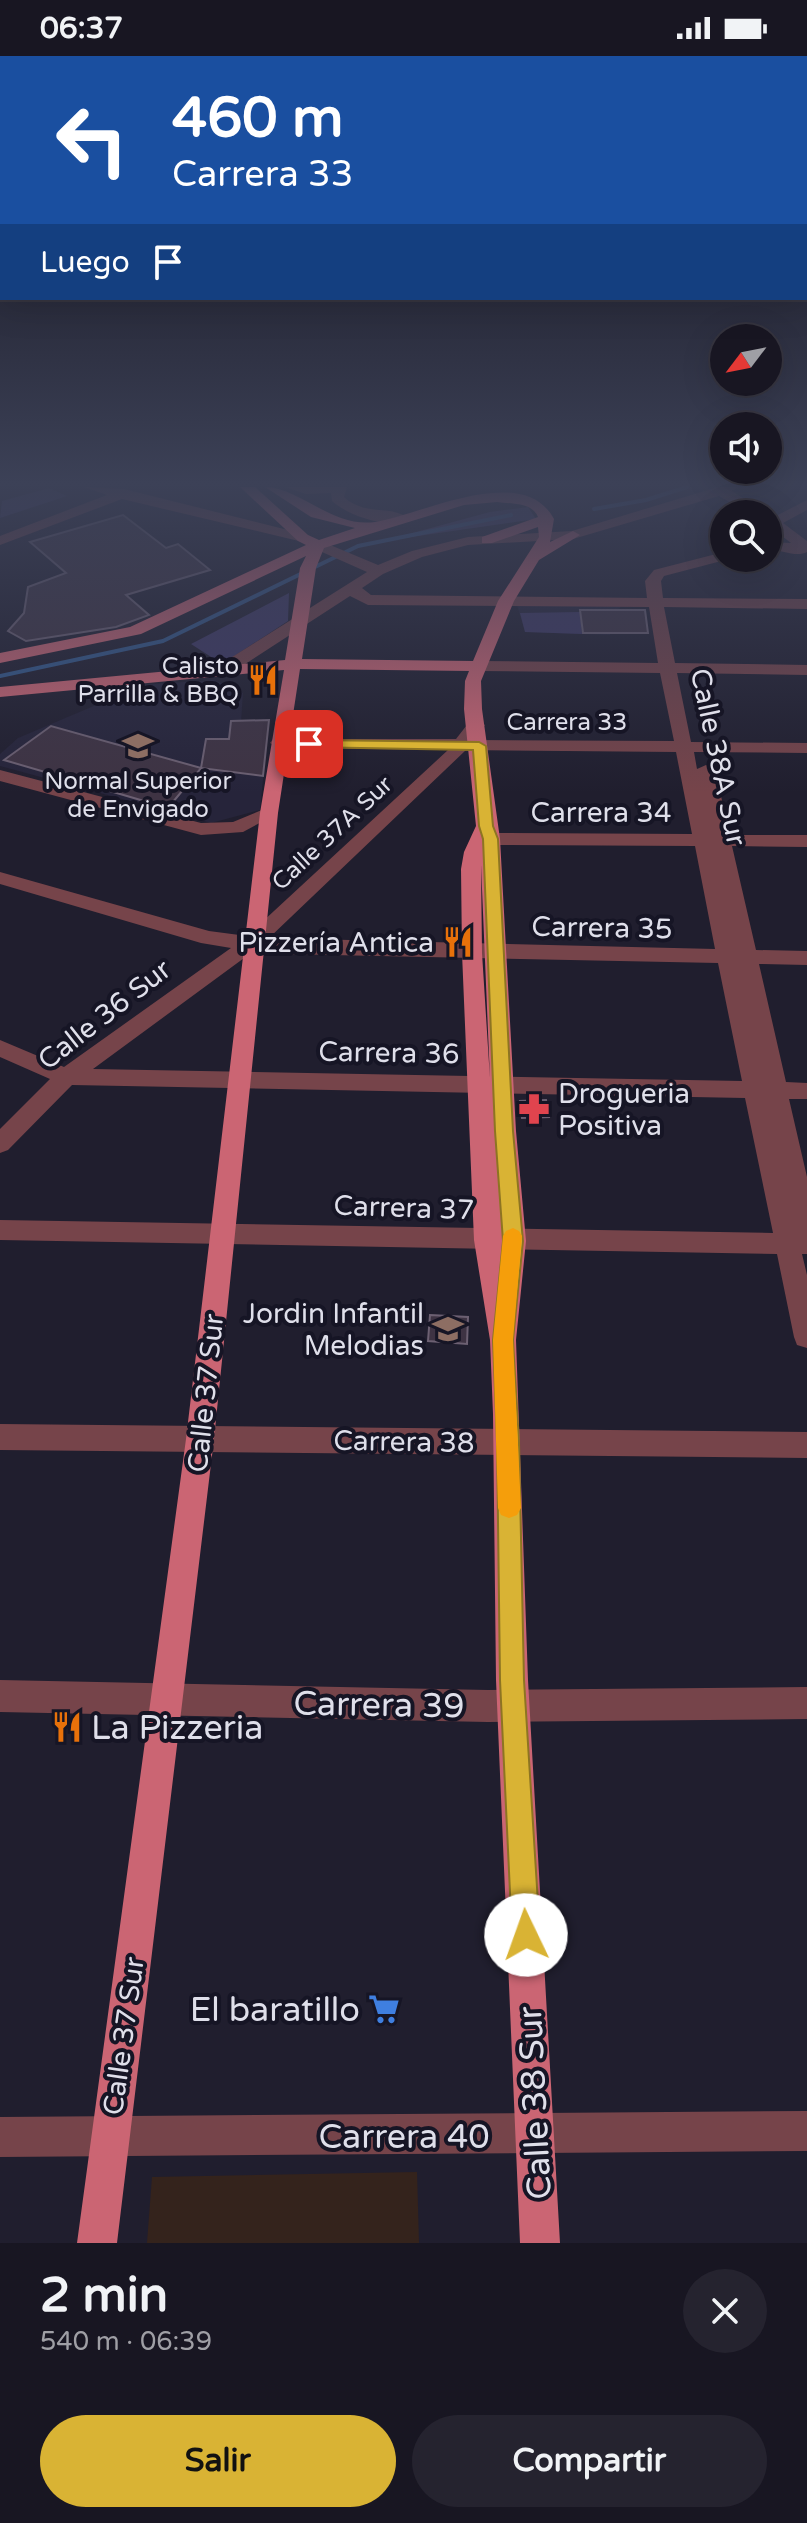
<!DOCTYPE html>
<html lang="es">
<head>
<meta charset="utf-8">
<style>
  body { margin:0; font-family:"Varela Round",sans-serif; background:#25232f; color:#f1f3f6; height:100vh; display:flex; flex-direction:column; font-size:30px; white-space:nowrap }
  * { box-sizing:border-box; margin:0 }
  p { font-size:26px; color:#9f9fa5 }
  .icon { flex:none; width:44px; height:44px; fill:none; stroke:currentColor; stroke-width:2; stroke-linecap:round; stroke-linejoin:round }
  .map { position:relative; height:2187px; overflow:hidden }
  .panel { display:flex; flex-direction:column; background:#181622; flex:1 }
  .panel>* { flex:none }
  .banner { position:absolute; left:0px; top:0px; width:808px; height:244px; box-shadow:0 8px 32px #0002,0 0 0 2px #363540; background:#1a4fa0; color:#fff; overflow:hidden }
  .needle { width:52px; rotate:238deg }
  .buttons { position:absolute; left:710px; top:268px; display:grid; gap:16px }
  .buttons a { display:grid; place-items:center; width:72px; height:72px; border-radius:50%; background:#181622; box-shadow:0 8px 32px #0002,0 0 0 2px #363540; font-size:40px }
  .pin { position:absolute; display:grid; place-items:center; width:68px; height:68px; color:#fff; margin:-34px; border-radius:16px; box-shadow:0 4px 12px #0006 }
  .me { position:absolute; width:88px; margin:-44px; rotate:357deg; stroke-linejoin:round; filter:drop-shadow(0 0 6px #0008) }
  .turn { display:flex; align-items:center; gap:28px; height:168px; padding:0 40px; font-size:36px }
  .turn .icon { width:104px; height:104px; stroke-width:2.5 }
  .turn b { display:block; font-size:56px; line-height:68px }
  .then { display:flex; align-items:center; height:76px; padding:0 40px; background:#0003; gap:16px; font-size:30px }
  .round { display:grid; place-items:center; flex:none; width:84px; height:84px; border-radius:42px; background:#25232f }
  .overview { display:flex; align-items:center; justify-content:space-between; height:136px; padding:0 40px }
  h1 { font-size:48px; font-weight:700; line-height:60px }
  .action { display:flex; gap:16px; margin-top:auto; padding:16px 40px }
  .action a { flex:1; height:92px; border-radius:48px; background:#d9b334; color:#111; font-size:32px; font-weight:700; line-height:92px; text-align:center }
  .action a+a { background:#25232f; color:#f1f3f6 }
  .status { display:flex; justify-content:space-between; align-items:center; height:56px; padding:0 40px; background:#181622; direction:ltr }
  .status svg { height:22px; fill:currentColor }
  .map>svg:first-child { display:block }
  .commercial { fill:#34231c }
  .built { fill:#26243a }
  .green { fill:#3e3864 }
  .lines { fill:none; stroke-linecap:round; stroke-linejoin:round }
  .stream { stroke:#33588b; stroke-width:4 }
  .building { fill:#3e3343; stroke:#6c6072; stroke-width:2 }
  .minor { fill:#76444a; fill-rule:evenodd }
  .major { fill:#cb6573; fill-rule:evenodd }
  .route { fill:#d9b334; stroke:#8d7422; stroke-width:2 }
  .slow { fill:#f59e0b }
  .labels { text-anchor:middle; stroke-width:8; stroke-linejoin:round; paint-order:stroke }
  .far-poi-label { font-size:24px; fill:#dfdfea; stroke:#161525; text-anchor:end }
  .far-street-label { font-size:24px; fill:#dfdfea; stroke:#161525 }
  .street-label { font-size:28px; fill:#dfdfea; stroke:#161525 }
  .poi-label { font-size:28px; fill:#dfdfea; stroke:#161525; text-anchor:end }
  .near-street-label { font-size:34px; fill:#dfdfea; stroke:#161525 }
  .near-poi-label { font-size:34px; fill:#dfdfea; stroke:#161525; text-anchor:start }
</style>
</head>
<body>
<div class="status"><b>06:37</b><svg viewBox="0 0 49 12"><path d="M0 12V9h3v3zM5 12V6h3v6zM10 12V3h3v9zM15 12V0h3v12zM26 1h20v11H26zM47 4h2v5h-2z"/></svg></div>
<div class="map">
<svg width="807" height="2187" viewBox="0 0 807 2187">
  <rect width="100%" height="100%" fill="#201e2e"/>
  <path class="commercial" d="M417,2116L419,2187H147L152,2121Z"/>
  <path class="built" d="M623,548L609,565L610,579L525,576L517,549Z
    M214,624L243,637L241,666L269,664L260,754L211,767L0,710V698L18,682L115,641L124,630Z"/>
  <path class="green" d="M49,432L67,440L0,462L2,445Z
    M528,451L536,463L383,485L490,456Z
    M289,537L288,565L222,608L191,588Z
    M580,556L582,578L525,576L520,557Z"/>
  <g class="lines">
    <path class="stream" d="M594,453L646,444L687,431
      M0,620L163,585L358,490L511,459"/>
  </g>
  <path class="building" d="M123,459L166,492L178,488L210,514L126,539L149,559L116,571L26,585L8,575L24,557L28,531L66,517L30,486Z
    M580,554H645L648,577H583Z
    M269,664L263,720L201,712L168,752L4,704L51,670L201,712L206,683H229L231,665Z
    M546,1044L549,1061L522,1062L520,1045Z
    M430,1259L468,1261L467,1288L428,1285Z"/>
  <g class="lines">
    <path class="minor" d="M84,431L124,433L308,479L310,482L303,486L122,443L0,489V480L107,439Z
      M285,431H347L344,441C366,461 389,448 408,462C390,475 347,459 332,445L331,437L306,438Z
      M718,431H738L732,435L767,458H750L719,440L573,483L468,489L422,501L383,518L362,532L371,539L647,542L645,525L654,514L724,496V502L729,503L664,520L661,525L663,542L807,543V553L664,551L675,607L807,609V619L677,617L691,686L807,687V697L694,696L697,713L706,709L715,714L730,779H807V791L732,790L756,894L807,895V909L759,908L786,1026L807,1027V1043H789L807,1121V1198H802L807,1219V1292L797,1289L794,1281L777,1198L0,1184V1164L773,1177L745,1042L72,1029L8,1094L0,1097V1073L50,1023L0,1001V984L64,1011L231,892L201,887L0,828V816L209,875L247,880L448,694L279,692L270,687L273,683H456L470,665L476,664L485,669L474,684L674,685L660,617L478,615L470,610L478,605L658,607L649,551L368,549L350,540L233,616H221L219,612L221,608L367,516L313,492V486H323L378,509L412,495L468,481L572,475ZM466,694L676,696L692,778L490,777L480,783L490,789L695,790L715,893L269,882ZM255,894L284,898L718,907L742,1025L93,1013Z
      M807,444V454L783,467L807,485V496C796,502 781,493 768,494V486L791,487L773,473L768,474V459L774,461Z
      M0,714L201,767L233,766L269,751L278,757L243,776L201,779L0,725Z
      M0,1368L807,1376V1402L0,1394Z
      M0,1624L488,1634L807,1631V1663L488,1666L0,1656Z
      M807,2055V2095L0,2101V2061Z"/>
    <path class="major" d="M240,431H255L308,479L319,484L355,472L311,461L265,431C299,431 332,472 375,466C421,459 523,405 554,463L550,486L573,475L580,479L539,504L514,545L481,625L482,653L500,783L516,1075L526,1185L516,1284L528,1624L560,2187H520L496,1624L493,1358L490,1284L474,1184L462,897L461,813L464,796L476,770L464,653L465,625L469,615L300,613L278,757L214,1383L117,2187H77L186,1383L260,757L284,614L0,641V631L285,604L300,512L306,500L141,578L0,607V597L130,571L306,489L298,485ZM497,446C512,448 532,446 538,461L482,481V487H492L538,471L539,481L498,545L473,605L302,603L316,512L324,492L464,449ZM481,809L490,1023L482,897Z"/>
  </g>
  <linearGradient id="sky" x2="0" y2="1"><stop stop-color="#121019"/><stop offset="0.58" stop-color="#3c4157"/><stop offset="1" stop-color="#3c4157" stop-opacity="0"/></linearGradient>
  <rect width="807" height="737" fill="url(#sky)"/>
  <path class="route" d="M309,684L479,686L486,690L493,770L498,783L513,1075L523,1185L513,1284L519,1387L524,1624L540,1879L536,1889L526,1893L516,1889L512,1879L500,1624L497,1387L493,1284L503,1185L495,1075L483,783L479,770L473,694L304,691L302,688Z"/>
  <path class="slow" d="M513,1172L519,1175L522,1180L513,1284L521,1452L517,1459L509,1462L501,1459L498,1452L493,1284L503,1180L506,1175Z"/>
  <defs>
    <symbol id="restaurant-bare" viewBox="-9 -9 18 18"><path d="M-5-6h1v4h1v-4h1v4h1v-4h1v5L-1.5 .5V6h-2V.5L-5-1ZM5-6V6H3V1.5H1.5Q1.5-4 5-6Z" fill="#e8710a" stroke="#161525" stroke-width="2.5" paint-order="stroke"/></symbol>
    <symbol id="school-bare" viewBox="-9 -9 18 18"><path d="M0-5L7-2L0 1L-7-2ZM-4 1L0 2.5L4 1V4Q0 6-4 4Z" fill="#8d6e63" stroke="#161525" stroke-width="2.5" paint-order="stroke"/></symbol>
    <symbol id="pharmacy-bare" viewBox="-9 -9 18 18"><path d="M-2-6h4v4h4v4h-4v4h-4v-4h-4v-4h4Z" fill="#e0444e" stroke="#161525" stroke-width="2.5" paint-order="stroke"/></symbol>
    <symbol id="supermarket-bare" viewBox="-9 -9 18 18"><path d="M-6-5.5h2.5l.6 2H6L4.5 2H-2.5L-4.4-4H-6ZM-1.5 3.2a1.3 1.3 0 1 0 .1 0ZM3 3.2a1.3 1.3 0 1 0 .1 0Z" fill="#3f7fe0" stroke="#161525" stroke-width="2.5" paint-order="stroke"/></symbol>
  </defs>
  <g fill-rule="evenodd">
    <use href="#restaurant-bare" x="241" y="602" width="44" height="44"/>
    <use href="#school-bare" x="116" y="668" width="44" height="44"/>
    <use href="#restaurant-bare" x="436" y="864" width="44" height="44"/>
    <use href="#pharmacy-bare" x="512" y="1031" width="44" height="44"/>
    <use href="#school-bare" x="426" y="1251" width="44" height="44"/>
    <use href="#restaurant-bare" x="45" y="1649" width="44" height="44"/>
    <use href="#supermarket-bare" x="362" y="1931" width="44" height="44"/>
  </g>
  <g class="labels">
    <g class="far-poi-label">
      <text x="239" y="618">Calisto<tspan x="239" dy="28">Parrilla &amp; BBQ</tspan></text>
      <text x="138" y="733" text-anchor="middle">Normal Superior<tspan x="138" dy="28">de Envigado</tspan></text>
    </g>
    <g class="far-street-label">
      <text x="567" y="674">Carrera 33</text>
      <text transform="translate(332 777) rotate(-43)" y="8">Calle 37A Sur</text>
    </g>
    <g class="street-label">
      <text transform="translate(719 701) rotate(78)" y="10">Calle 38A Sur</text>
      <text x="601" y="766">Carrera 34</text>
      <text transform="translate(602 871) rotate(1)" y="10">Carrera 35</text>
      <text transform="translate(104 958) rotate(-38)" y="10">Calle 36 Sur</text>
      <text transform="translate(389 996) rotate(1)" y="10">Carrera 36</text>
      <text transform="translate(404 1151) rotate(2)" y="10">Carrera 37</text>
      <text transform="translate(205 1337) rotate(-84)" y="10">Calle 37 Sur</text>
      <text transform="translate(404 1385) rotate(1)" y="10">Carrera 38</text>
      <text transform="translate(123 1980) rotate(-82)" y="10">Calle 37 Sur</text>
    </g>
    <g class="poi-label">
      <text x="434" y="896">Pizzería Antica</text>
      <text x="558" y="1047" text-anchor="start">Drogueria<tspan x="558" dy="32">Positiva</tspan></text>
      <text x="424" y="1267">Jordin Infantil<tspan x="424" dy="32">Melodias</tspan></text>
    </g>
    <g class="near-street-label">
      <text transform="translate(379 1648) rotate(1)" y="12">Carrera 39</text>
      <text transform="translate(534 2047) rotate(-93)" y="12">Calle 38 Sur</text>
      <text x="404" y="2092">Carrera 40</text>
    </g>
    <g class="near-poi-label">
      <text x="91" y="1683">La Pizzeria</text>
      <text x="360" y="1965" text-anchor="end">El baratillo</text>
    </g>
  </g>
</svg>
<div class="buttons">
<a><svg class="needle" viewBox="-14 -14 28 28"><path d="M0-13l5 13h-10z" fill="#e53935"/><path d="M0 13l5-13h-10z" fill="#9f9fa5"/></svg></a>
<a><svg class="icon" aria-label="sound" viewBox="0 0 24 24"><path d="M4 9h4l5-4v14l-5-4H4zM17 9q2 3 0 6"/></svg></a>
<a><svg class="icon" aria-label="search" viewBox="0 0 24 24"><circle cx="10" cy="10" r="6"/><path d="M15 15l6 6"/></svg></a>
</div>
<div class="pin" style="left:309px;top:688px;background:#d93025"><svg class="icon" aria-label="arrive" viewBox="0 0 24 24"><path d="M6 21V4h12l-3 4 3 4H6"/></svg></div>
<svg class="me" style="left:526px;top:1879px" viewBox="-20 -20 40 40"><circle r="19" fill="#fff"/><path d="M0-13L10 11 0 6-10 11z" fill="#d9b334"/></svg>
<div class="banner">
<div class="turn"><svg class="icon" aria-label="left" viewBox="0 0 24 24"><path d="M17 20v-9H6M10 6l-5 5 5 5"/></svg><div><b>460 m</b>Carrera 33</div></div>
<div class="then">Luego<svg class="icon" aria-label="arrive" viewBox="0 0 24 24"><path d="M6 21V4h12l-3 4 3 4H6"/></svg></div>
</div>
</div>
<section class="panel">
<div class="overview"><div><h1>2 min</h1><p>540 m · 06:39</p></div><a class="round"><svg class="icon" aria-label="close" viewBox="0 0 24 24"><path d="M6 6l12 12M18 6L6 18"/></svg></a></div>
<div class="action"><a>Salir</a><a>Compartir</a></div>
</section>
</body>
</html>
